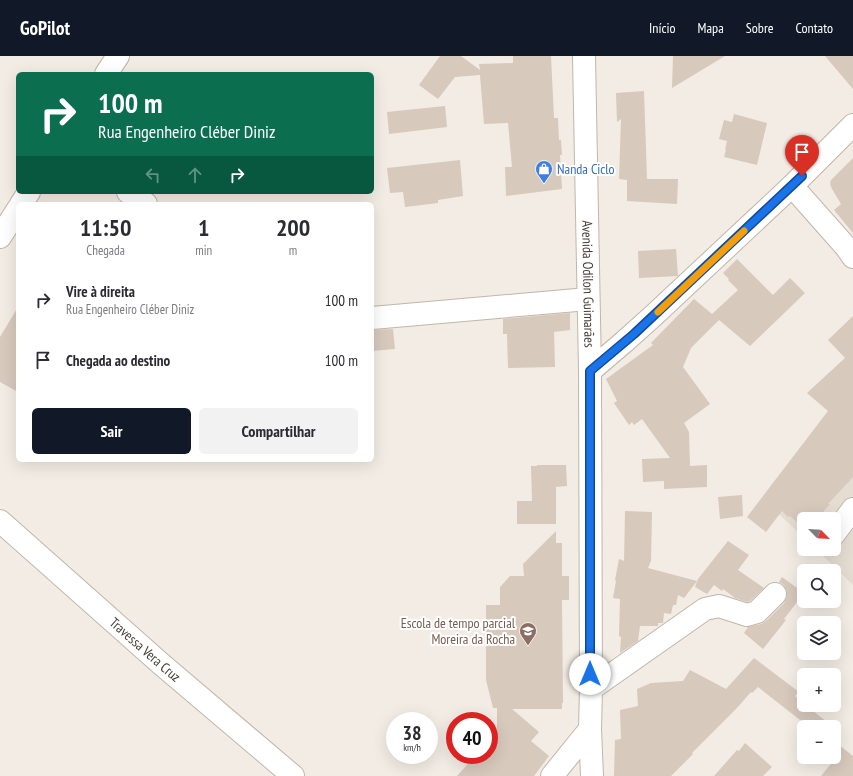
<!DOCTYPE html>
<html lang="pt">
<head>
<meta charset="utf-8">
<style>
  body { margin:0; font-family:"PT Sans Narrow",sans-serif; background:#f2f2f3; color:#2b2b33; height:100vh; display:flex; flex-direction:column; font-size:15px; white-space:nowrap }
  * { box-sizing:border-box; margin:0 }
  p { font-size:13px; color:#7c7c81 }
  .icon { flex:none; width:22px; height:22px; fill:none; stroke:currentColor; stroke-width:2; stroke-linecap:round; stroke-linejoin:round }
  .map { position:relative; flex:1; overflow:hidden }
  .sheet { position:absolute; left:16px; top:146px; width:358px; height:260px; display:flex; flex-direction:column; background:#fff; border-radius:6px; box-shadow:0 4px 16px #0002 }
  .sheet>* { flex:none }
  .banner { position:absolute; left:16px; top:16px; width:358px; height:122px; border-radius:6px; box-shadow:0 4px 16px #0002; background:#0b6e4f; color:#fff; overflow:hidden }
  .needle { width:26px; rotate:114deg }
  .tools { position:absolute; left:797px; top:456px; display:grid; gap:8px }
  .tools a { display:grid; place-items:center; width:44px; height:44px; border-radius:6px; background:#fff; box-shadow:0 4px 16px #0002; font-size:20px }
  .speed { position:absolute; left:386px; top:656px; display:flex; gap:8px; font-size:20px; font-weight:700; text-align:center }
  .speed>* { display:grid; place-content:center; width:52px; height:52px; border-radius:50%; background:#fff; box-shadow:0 4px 16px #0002; line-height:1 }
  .speed small { font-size:10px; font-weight:400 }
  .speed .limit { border:6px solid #d22; background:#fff; color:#111 }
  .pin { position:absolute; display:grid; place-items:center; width:34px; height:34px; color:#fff; margin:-41px -17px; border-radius:50% 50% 50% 0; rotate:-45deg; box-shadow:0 0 4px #0007 }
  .pin .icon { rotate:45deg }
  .me { position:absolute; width:44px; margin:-22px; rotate:0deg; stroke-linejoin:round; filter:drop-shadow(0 0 3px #0008) }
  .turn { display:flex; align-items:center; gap:14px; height:84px; padding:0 16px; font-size:18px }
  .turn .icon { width:52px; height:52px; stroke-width:2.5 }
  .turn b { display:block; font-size:28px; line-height:34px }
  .lanes { display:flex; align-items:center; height:38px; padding:0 16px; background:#0003; justify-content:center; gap:20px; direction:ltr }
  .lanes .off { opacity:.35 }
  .eta { display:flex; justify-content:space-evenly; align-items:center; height:68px; text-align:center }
  .eta b { font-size:24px; font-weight:700; line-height:28px }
  .button { display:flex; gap:8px; margin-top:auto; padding:8px 16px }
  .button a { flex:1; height:46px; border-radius:6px; background:#111827; color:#fff; font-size:16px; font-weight:700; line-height:46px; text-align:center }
  .button a+a { background:#f2f2f3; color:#2b2b33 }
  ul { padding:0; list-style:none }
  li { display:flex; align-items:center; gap:12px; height:60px; padding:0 16px }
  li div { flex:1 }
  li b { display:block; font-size:15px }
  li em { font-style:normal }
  header { display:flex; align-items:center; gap:24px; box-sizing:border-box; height:56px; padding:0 20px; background:#111827; color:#fff }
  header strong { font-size:19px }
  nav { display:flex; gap:22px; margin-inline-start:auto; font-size:14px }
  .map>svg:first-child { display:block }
  .residential { fill:#e6ddd2 }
  .building { fill:#d7c9bc }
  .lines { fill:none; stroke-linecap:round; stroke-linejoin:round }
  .minor-casing { stroke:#c1b6a9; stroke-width:24 }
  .tertiary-casing { stroke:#c1b6a9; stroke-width:24 }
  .minor { stroke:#fff; stroke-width:22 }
  .tertiary { stroke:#fff; stroke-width:22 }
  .route-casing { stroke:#114b97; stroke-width:10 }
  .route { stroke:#1a73e8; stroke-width:7 }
  .slow { stroke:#f59e0b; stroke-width:7 }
  .labels { text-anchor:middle; stroke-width:4; stroke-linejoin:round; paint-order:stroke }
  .shop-label { font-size:14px; fill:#366cbe; stroke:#fff; text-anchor:start }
  .street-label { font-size:14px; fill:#443c34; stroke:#fff }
  .education-label { font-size:14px; fill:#785e54; stroke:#fff; text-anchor:end }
</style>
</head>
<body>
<header>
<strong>GoPilot</strong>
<nav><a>Início</a><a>Mapa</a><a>Sobre</a><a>Contato</a></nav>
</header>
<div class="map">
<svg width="853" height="720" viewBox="0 0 853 720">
  <rect width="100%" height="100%" fill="#f2ece4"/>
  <path class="residential" d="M853,334V529L816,493H834V463H804V482L762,442Z"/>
  <path class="building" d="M440,0H461L480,14L479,8L513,7V0H551L554,62H558L559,84H561L562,99H560L562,133L506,140L505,111H512L508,67L484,68L480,19L455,21L438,43L419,29Z
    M673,0H725L672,32Z
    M825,0H853V33Z
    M644,35L647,123H678L677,148L627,145V124L619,123L621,63L617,66L616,37Z
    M445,50L447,71L389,78L387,56Z
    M734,58L767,67L757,109L724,101L726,94H725L727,85L719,83L724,64L732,66Z
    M853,102V177L834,154L841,148L832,133L830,128L831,124Z
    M460,104L463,140L438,144V147L405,151L403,136L390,137L387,112Z
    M676,193L678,220L639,222L638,195Z
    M737,203L773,239L790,222L805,237L750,290L719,264L691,292L683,311L710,348L684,367L689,376L690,410L707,409V431L664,433V425L643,426L642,403L670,402L642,363L634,369L632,366L629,369L614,347L617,345L606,323L653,289L651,287L694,243L712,258L738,234L728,224L729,223L723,217Z
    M18,251V336L0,326V281Z
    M570,257V274L554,276L555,311L508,312L507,278H503V263Z
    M853,260V421L828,448H830L817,463H804V467L801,470L790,460L788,461L782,455L766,476L747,461L828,355L807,337L845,302L828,284Z
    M393,273L395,293L372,295V274Z
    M537,409H566L567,430L556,431V468H517V445H532L531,410H537Z
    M742,439L743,460L720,463L718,441Z
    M625,455L652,456L651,505L648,512L697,525L684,542L678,539L676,549H673L671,558L664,557L663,567H658V570H640L638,585L620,597L621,581L619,580L620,543L613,542L616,525L615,524L619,503L624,505Z
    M556,475V487H562V520H569V544H562L563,647H562V653H512L539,676L531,685L549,700L534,720H457L476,699H489V682L497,680V652H493L486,624V549H500V531L510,520H524L523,508Z
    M728,485L749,499L738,514L764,532L750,545L747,546L735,542L723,533L722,535L714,529L707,538L695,531L698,523Z
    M782,521L804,537L784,563L786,564L763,593L744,577L748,571L761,568L766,565L784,547L787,541V535L784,529L779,526Z
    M754,602L799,636L795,640L804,648V649H806L833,671H809L758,631L752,637L751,636L736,653L692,697L693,698L671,720H614L615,684L621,683L620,654L638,650L637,633L651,627L683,625L690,614L726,633Z
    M834,685L853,700V720H821L834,704Z
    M745,687L772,711L763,720H714L737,694L739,695Z"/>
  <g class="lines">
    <defs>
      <g id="minor">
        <path d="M106,18L118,0"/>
        <path d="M792,130L846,191L853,201"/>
        <path d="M128,136L146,148"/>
        <path d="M21,148L29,136"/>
        <path d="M0,181L18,153"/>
        <path d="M372,262L588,243"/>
        <path d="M590,315L624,286L653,260L792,130L853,69"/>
        <path id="s1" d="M0,465L160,607L293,720"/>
        <path d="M834,478L853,453"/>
        <path d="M591,633L705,553L719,550L747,559L757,556L775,538"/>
        <path d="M552,720L590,673"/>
      </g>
      <g id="tertiary">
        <path id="s2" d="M584,0L590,315L591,633L590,673L592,720"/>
      </g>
    </defs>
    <use href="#minor" class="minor-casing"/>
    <use href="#tertiary" class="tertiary-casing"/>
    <use href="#minor" class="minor"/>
    <use href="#tertiary" class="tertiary"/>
  </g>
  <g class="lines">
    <defs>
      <path id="route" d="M590,618V315L634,278L802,120"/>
    </defs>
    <use href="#route" class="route-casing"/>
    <use href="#route" class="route"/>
    <path class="slow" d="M658,256L744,175"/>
  </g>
  <defs>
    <symbol id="shop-pin" viewBox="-11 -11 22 30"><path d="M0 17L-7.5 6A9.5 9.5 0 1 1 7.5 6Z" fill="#3f7fe0" stroke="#fff"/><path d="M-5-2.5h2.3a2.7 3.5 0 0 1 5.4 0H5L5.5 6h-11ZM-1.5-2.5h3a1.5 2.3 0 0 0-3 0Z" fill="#fff"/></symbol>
    <symbol id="school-pin" viewBox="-11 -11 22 30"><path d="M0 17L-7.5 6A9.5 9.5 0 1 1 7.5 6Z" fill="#8d6e63" stroke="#fff"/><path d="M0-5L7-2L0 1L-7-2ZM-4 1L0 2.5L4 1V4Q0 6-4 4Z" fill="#fff"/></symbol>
  </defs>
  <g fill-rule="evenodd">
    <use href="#shop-pin" x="534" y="103" width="20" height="27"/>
    <use href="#school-pin" x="518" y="565" width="20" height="27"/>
  </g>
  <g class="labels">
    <g class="shop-label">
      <text x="557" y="118">Nanda Ciclo</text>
    </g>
    <g class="street-label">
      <text dy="5" stroke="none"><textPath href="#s2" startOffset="228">Avenida Odilon Guimarães</textPath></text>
      <text dy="5" stroke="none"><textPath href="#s1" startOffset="194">Travessa Vera Cruz</textPath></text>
    </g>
    <g class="education-label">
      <text x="515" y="572">Escola de tempo parcial<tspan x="515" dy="16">Moreira da Rocha</tspan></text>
    </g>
  </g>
</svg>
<div class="tools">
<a><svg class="needle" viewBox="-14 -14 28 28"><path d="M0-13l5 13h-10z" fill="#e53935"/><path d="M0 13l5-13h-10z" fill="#7c7c81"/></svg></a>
<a><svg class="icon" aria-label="search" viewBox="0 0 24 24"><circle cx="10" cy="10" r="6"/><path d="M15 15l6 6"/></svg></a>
<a><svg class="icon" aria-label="layers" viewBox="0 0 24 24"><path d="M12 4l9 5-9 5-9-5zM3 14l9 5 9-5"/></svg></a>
<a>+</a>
<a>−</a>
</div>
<div class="speed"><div>38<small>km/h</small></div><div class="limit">40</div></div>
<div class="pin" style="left:802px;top:120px;background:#d93025"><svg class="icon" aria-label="arrive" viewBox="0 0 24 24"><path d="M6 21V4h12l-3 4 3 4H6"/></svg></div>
<svg class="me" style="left:590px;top:618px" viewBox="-20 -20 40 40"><circle r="19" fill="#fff"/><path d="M0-13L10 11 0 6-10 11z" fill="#1a73e8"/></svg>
<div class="banner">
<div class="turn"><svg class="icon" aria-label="right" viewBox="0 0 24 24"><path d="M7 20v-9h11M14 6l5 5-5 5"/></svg><div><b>100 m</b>Rua Engenheiro Cléber Diniz</div></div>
<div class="lanes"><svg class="icon off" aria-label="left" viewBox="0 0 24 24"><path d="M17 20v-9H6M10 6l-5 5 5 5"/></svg><svg class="icon off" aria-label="ahead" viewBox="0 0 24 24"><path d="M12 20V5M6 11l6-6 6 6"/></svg><svg class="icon" aria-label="right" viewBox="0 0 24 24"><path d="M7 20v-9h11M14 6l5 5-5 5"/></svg></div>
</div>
<section class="sheet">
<div class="eta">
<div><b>11:50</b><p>Chegada</p></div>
<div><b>1</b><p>min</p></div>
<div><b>200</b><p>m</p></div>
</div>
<ul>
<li><svg class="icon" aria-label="right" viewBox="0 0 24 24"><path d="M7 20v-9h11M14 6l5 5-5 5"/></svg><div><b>Vire à direita</b><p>Rua Engenheiro Cléber Diniz</p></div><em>100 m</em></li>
<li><svg class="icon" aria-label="arrive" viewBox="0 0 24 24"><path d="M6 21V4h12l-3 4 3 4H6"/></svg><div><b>Chegada ao destino</b></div><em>100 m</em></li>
</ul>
<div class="button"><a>Sair</a><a>Compartilhar</a></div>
</section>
</div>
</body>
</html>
